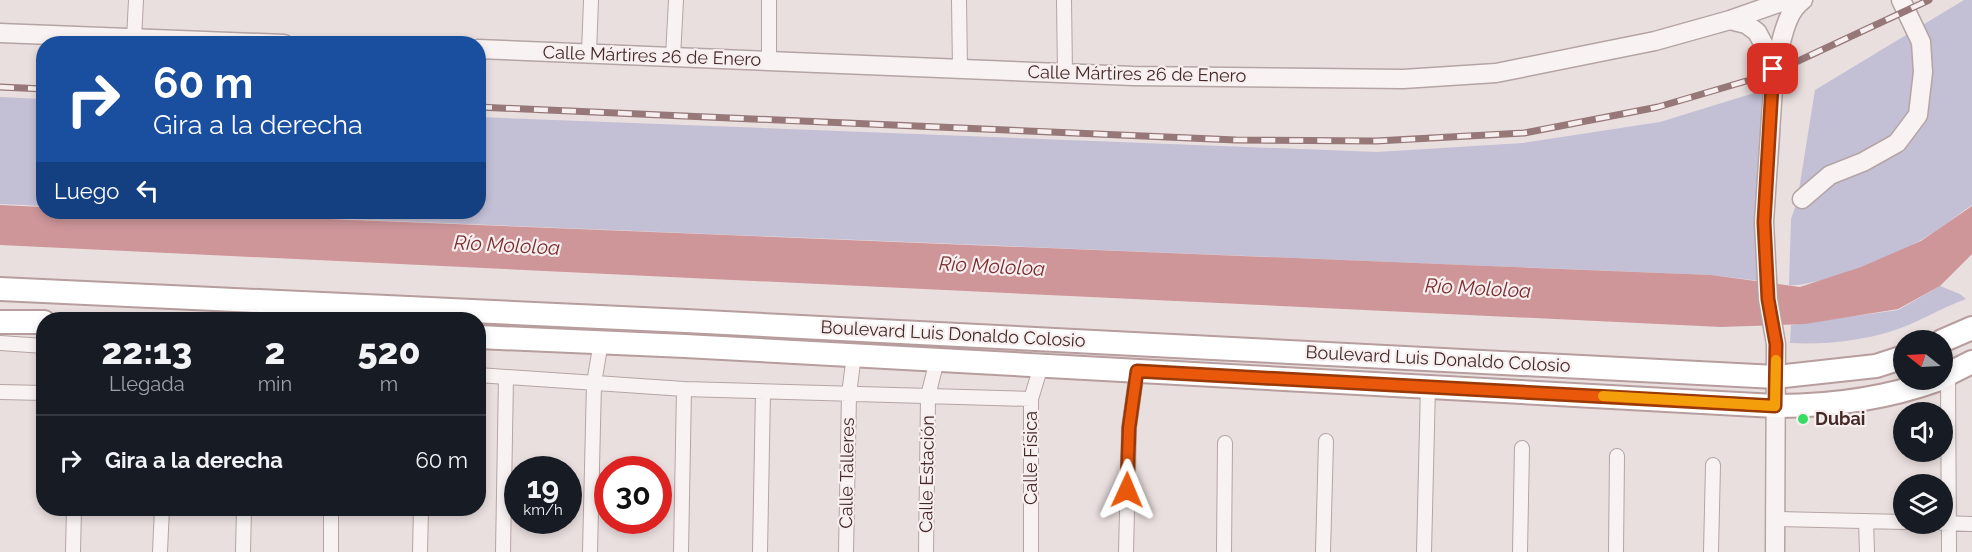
<!DOCTYPE html>
<html lang="es">
<head>
<meta charset="utf-8">
<style>
  body { margin:0; font-family:Raleway,sans-serif; background:#242831; color:#f1f3f6; height:100vh; display:flex; flex-direction:column; font-size:22px; white-space:nowrap }
  * { box-sizing:border-box; margin:0 }
  p { font-size:20px; color:#9ea1a6 }
  .icon { flex:none; width:33px; height:33px; fill:none; stroke:currentColor; stroke-width:2; stroke-linecap:round; stroke-linejoin:round }
  .map { position:relative; flex:1; overflow:hidden }
  .side { position:absolute; left:36px; top:312px; width:450px; height:204px; display:flex; flex-direction:column; background:#171b24; border-radius:24px; box-shadow:0 3px 9px #0003 }
  .side>* { flex:none }
  .hud { position:absolute; left:36px; top:36px; width:450px; height:183px; border-radius:24px; box-shadow:0 3px 9px #0003; background:#1a4fa0; color:#fff; overflow:hidden }
  .needle { width:39px; rotate:288deg }
  .buttons { position:absolute; left:1893px; top:330px; display:grid; gap:12px }
  .buttons a { display:grid; place-items:center; width:60px; height:60px; border-radius:50%; background:#171b24; box-shadow:0 3px 9px #0003; font-size:30px }
  .speed { position:absolute; left:504px; top:456px; display:flex; gap:12px; font-size:30px; font-weight:700; text-align:center }
  .speed>* { display:grid; place-content:center; width:78px; height:78px; border-radius:50%; background:#171b24; box-shadow:0 3px 9px #0003; line-height:1 }
  .speed small { font-size:15px; font-weight:400 }
  .speed .limit { border:9px solid #d22; background:#fff; color:#111 }
  .pin { position:absolute; display:grid; place-items:center; width:51px; height:51px; color:#fff; margin:-26px; border-radius:12px; box-shadow:0 3px 9px #0006 }
  .me { position:absolute; width:66px; margin:-33px; rotate:1deg; stroke-linejoin:round; filter:drop-shadow(0 0 4px #0008) }
  .turn { display:flex; align-items:center; gap:21px; height:126px; padding:0 18px; font-size:27px }
  .turn .icon { width:78px; height:78px; stroke-width:2.5 }
  .turn b { display:block; font-size:42px; line-height:51px }
  .then { display:flex; align-items:center; height:57px; padding:0 18px; background:#0003; gap:12px; font-size:22px }
  .eta { display:flex; justify-content:space-evenly; align-items:center; height:102px; text-align:center }
  .eta b { font-size:36px; font-weight:800; line-height:42px }
  ul { padding:0; list-style:none }
  li { display:flex; align-items:center; gap:18px; height:90px; padding:0 18px; border-top:2px solid #363941 }
  li div { flex:1 }
  li b { display:block; font-size:22px }
  li em { font-style:normal }
  .map>svg:first-child { display:block }
  .green { fill:#c3bfd5 }
  .water { fill:#ce9699 }
  .lines { fill:none; stroke-linecap:round; stroke-linejoin:round }
  .minor-casing { stroke:#b5a4a4; stroke-width:16 }
  .tertiary-casing { stroke:#b5a4a4; stroke-width:21 }
  .primary-casing { stroke:#b79d9d; stroke-width:26 }
  .minor { stroke:#f8f3f2; stroke-width:14 }
  .tertiary { stroke:#f8f3f2; stroke-width:18 }
  .primary { stroke:#fff; stroke-width:22 }
  .rail-casing { stroke:#957877; stroke-width:7 }
  .rail { stroke:#f7efef; stroke-width:4.5; stroke-dasharray:14; stroke-linecap:butt }
  .route-casing { stroke:#983908; stroke-width:15 }
  .route { stroke:#ea580c; stroke-width:10 }
  .slow { stroke:#f59e0b; stroke-width:10 }
  .poi-dot { fill:#36dc63; stroke:#f7efef; stroke-width:2 }
  .labels { text-anchor:middle; stroke-width:4.5; stroke-linejoin:round; paint-order:stroke }
  .street-label { font-size:18px; fill:#432826; stroke:#f7efef }
  .poi-label { font-size:18px; font-weight:bold; fill:#432826; stroke:#f7efef; text-anchor:start }
  .water-label { font-size:20px; font-style:italic; fill:#7b2c2e; stroke:#f7efef }
</style>
</head>
<body>
<div class="map">
<svg width="1972" height="552" viewBox="0 0 1972 552">
  <rect width="100%" height="100%" fill="#eadfdf"/>
  <path class="green" d="M1964,0H1972V205C1956,216 1940,229 1923,239C1898,254 1815,288 1789,285L1791,219L1797,202L1815,90Z
    M1780,85C1783,131 1779,167 1772,213C1768,235 1770,260 1769,282L1711,275L175,212H478L479,117L1377,152L1523,143L1660,122Z
    M0,97L43,99V206L0,204Z
    M1940,286L1960,294L1966,299C1940,308 1918,323 1892,331C1861,341 1823,345 1790,343L1791,325L1898,310Z"/>
  <path class="water" d="M0,205L43,207L44,212H157L1711,275L1800,287L1861,267L1921,241L1972,206V254L1940,286L1898,309L1805,324L1721,327L0,245Z"/>
  <g class="lines">
    <defs>
      <path id="minor" d="M959,0L960,69
        M1064,0L1065,73
        M134,39L136,0
        M589,53L591,0
        M673,57L676,0
        M769,60V0
        M0,343L44,346
        M478,375L684,389L1031,399
        M1948,375L1949,552
        M0,392L44,393
        M1775,519L1904,522
        M1866,521L1867,552
        M1942,523L1972,524
        M73,552L74,508
        M160,552L162,508
        M243,552L244,508
        M331,552V508
        M420,552L421,508
        M503,552L506,377
        M590,552L594,383L601,342
        M681,552L684,389
        M760,552L763,392
        M846,552L849,394L854,355
        M926,552L928,396L937,360
        M1031,552V399L1041,366
        M1126,552L1129,428L1137,371
        M1224,552L1225,443
        M1323,552L1326,441
        M1424,552L1428,386
        M1520,552L1522,448
        M1616,552L1617,456
        M1711,552L1713,465"/>
      <path id="tertiary" d="M1730,20L1746,24L1757,32L1766,49L1774,73L1764,222L1768,299L1776,344L1775,552
        M0,33L284,44
        M478,49L1133,76L1403,79L1496,73L1655,41L1730,20L1787,0
        M1773,69C1782,47 1783,14 1803,0
        M1802,199L1830,175L1863,162L1897,143L1918,115L1923,72L1921,42L1901,0"/>
      <path id="primary" d="M0,289L686,321L1776,377L1876,366L1904,357
        M0,322H44
        M478,337L685,346L1775,406C1831,406 1885,399 1937,380
        M1942,341L1972,328
        M1942,377L1972,362"/>
    </defs>
    <use href="#minor" class="minor-casing"/>
    <use href="#tertiary" class="tertiary-casing"/>
    <use href="#primary" class="primary-casing"/>
    <use href="#minor" class="minor"/>
    <use href="#tertiary" class="tertiary"/>
    <use href="#primary" class="primary"/>
    <defs>
      <path id="rail" d="M0,87L44,89
        M478,107L1236,140L1376,141L1524,133L1658,107L1770,74L1929,0"/>
    </defs>
    <use href="#rail" class="rail-casing"/>
    <use href="#rail" class="rail"/>
  </g>
  <g class="lines">
    <defs>
      <path id="route" d="M1127,490L1129,428L1137,371L1775,406L1776,344L1768,299L1764,222L1773,69"/>
    </defs>
    <use href="#route" class="route-casing"/>
    <use href="#route" class="route"/>
    <path class="slow" d="M1603,396L1775,406L1776,360"/>
  </g>
  <circle class="poi-dot" cx="1803" cy="419" r="6"/>
  <g class="labels">
    <g class="street-label">
      <text transform="translate(652 56) rotate(2)" y="6">Calle Mártires 26 de Enero</text>
      <text transform="translate(1137 74) rotate(1)" y="6">Calle Mártires 26 de Enero</text>
      <text transform="translate(953 334) rotate(3)" y="6">Boulevard Luis Donaldo Colosio</text>
      <text transform="translate(1438 359) rotate(3)" y="6">Boulevard Luis Donaldo Colosio</text>
      <text transform="translate(1031 458) rotate(-90)" y="6">Calle Física</text>
      <text transform="translate(847 473) rotate(-89)" y="6">Calle Talleres</text>
      <text transform="translate(927 474) rotate(-89)" y="6">Calle Estación</text>
    </g>
    <g class="poi-label">
      <text x="1815" y="425">Dubai</text>
    </g>
    <g class="water-label">
      <text transform="translate(507 245) rotate(3)" y="7">Río Mololoa</text>
      <text transform="translate(992 266) rotate(3)" y="7">Río Mololoa</text>
      <text transform="translate(1478 288) rotate(3)" y="7">Río Mololoa</text>
    </g>
  </g>
</svg>
<div class="buttons">
<a><svg class="needle" viewBox="-14 -14 28 28"><path d="M0-13l5 13h-10z" fill="#e53935"/><path d="M0 13l5-13h-10z" fill="#9ea1a6"/></svg></a>
<a><svg class="icon" aria-label="sound" viewBox="0 0 24 24"><path d="M4 9h4l5-4v14l-5-4H4zM17 9q2 3 0 6"/></svg></a>
<a><svg class="icon" aria-label="layers" viewBox="0 0 24 24"><path d="M12 4l9 5-9 5-9-5zM3 14l9 5 9-5"/></svg></a>
</div>
<div class="speed"><div>19<small>km/h</small></div><div class="limit">30</div></div>
<div class="pin" style="left:1773px;top:69px;background:#d93025"><svg class="icon" aria-label="arrive" viewBox="0 0 24 24"><path d="M6 21V4h12l-3 4 3 4H6"/></svg></div>
<svg class="me" style="left:1127px;top:490px" viewBox="-20 -20 40 40"><path d="M0-17L14 15 0 8-14 15z" fill="#ea580c" stroke="#fff" stroke-width="4"/></svg>
<div class="hud">
<div class="turn"><svg class="icon" aria-label="right" viewBox="0 0 24 24"><path d="M7 20v-9h11M14 6l5 5-5 5"/></svg><div><b>60 m</b>Gira a la derecha</div></div>
<div class="then">Luego<svg class="icon" aria-label="left" viewBox="0 0 24 24"><path d="M17 20v-9H6M10 6l-5 5 5 5"/></svg></div>
</div>
<section class="side">
<div class="eta">
<div><b>22:13</b><p>Llegada</p></div>
<div><b>2</b><p>min</p></div>
<div><b>520</b><p>m</p></div>
</div>
<ul>
<li><svg class="icon" aria-label="right" viewBox="0 0 24 24"><path d="M7 20v-9h11M14 6l5 5-5 5"/></svg><div><b>Gira a la derecha</b></div><em>60 m</em></li>
</ul>
</section>
</div>
</body>
</html>
